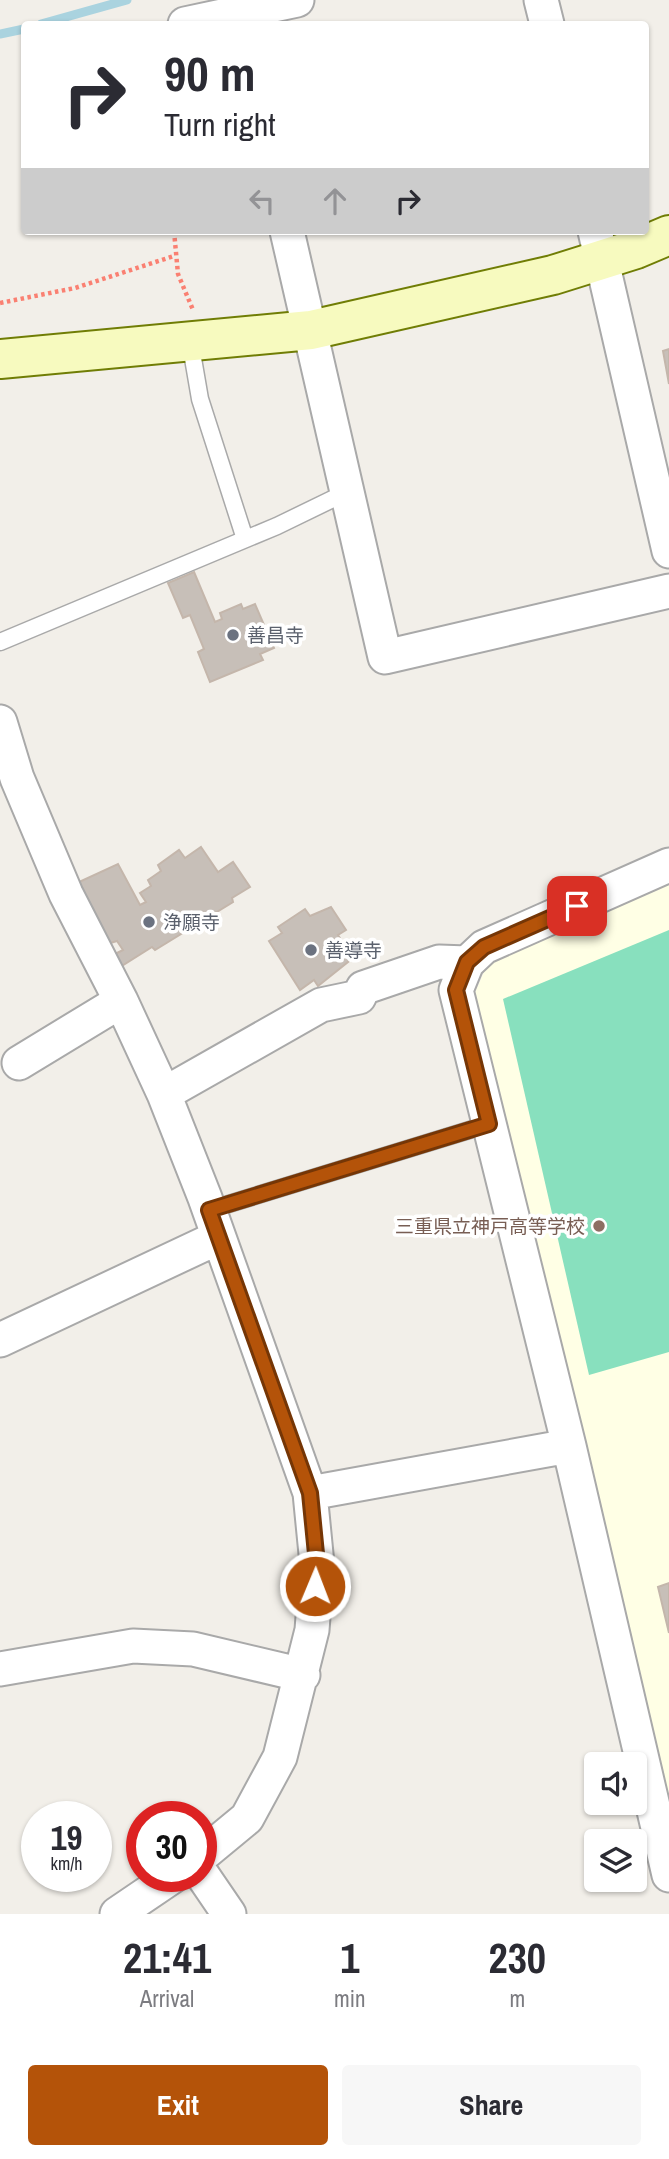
<!DOCTYPE html>
<html lang="en">
<head>
<meta charset="utf-8">
<style>
  body { margin:0; font-family:"Archivo Narrow","Noto Sans JP",sans-serif; background:#f7f7f7; color:#2b2b33; height:100vh; display:flex; flex-direction:column; font-size:26px; white-space:nowrap }
  * { box-sizing:border-box; margin:0 }
  p { font-size:23px; color:#7c7c81 }
  .icon { flex:none; width:38px; height:38px; fill:none; stroke:currentColor; stroke-width:2; stroke-linecap:round; stroke-linejoin:round }
  .map { position:relative; height:1914px; overflow:hidden }
  .sheet { display:flex; flex-direction:column; background:#fff; flex:1 }
  .sheet>* { flex:none }
  .hud { position:absolute; left:21px; top:21px; width:628px; height:214px; border-radius:7px; box-shadow:0 2px 5px #0004; background:#fff; color:#2b2b33; overflow:hidden }
  .fabs { position:absolute; left:584px; top:1752px; display:grid; gap:14px }
  .fabs a { display:grid; place-items:center; width:63px; height:63px; border-radius:7px; background:#fff; box-shadow:0 2px 5px #0004; font-size:35px }
  .speed { position:absolute; left:21px; top:1801px; display:flex; gap:14px; font-size:35px; font-weight:700; text-align:center }
  .speed>* { display:grid; place-content:center; width:91px; height:91px; border-radius:50%; background:#fff; box-shadow:0 2px 5px #0004; line-height:1 }
  .speed small { font-size:18px; font-weight:400 }
  .speed .limit { border:10px solid #d22; background:#fff; color:#111 }
  .pin { position:absolute; display:grid; place-items:center; width:60px; height:60px; color:#fff; margin:-30px; border-radius:14px; box-shadow:0 4px 10px #0006 }
  .me { position:absolute; width:77px; margin:-38px; rotate:1deg; stroke-linejoin:round; filter:drop-shadow(0 0 5px #0008) }
  .turn { display:flex; align-items:center; gap:24px; height:147px; padding:0 28px; font-size:32px }
  .turn .icon { width:91px; height:91px; stroke-width:2.5 }
  .turn b { display:block; font-size:49px; line-height:60px }
  .lanes { display:flex; align-items:center; height:66px; padding:0 28px; background:#0003; justify-content:center; gap:35px; direction:ltr }
  .lanes .off { opacity:.35 }
  .eta { display:flex; justify-content:space-evenly; align-items:center; height:119px; text-align:center }
  .eta b { font-size:42px; font-weight:800; line-height:49px }
  .button { display:flex; gap:14px; margin-top:auto; padding:14px 28px }
  .button a { flex:1; height:80px; border-radius:7px; background:#b45309; color:#fff; font-size:28px; font-weight:800; line-height:80px; text-align:center }
  .button a+a { background:#f7f7f7; color:#2b2b33 }
  .map>svg:first-child { display:block }
  .education { fill:#ffffe5 }
  .pitch { fill:#88e0be }
  .lines { fill:none; stroke-linecap:round; stroke-linejoin:round }
  .stream { stroke:#aad3df; stroke-width:9 }
  .building { fill:#c7bfb8; stroke:#c4b6ab; stroke-width:2 }
  .lane-casing { stroke:#a9a9a9; stroke-width:19 }
  .street-casing { stroke:#a9a9a9; stroke-width:37 }
  .secondary-casing { stroke:#707d05; stroke-width:42 }
  .path { stroke:#fa8072; stroke-width:4.5; stroke-dasharray:3.5 3.5; stroke-linecap:butt }
  .lane { stroke:#fff; stroke-width:16 }
  .street { stroke:#fff; stroke-width:33 }
  .secondary { stroke:#f7fabf; stroke-width:38 }
  .route-casing { stroke:#753606; stroke-width:18 }
  .route { stroke:#b45309; stroke-width:12 }
  .worship-dot { fill:#6b7280; stroke:#fff; stroke-width:2.5 }
  .education-dot { fill:#8d6e63; stroke:#fff; stroke-width:2.5 }
  .labels { text-anchor:middle; stroke-width:7; stroke-linejoin:round; paint-order:stroke }
  .worship-label { font-size:19px; fill:#5b616d; stroke:#fff; text-anchor:start }
  .education-label { font-size:19px; fill:#785e54; stroke:#fff; text-anchor:end }
</style>
</head>
<body>
<div class="map">
<svg width="669" height="1914" viewBox="0 0 669 1914">
  <rect width="100%" height="100%" fill="#f2efe9"/>
  <path class="education" d="M669,875V1799L587,1451L472,1000L492,953Z"/>
  <path class="pitch" d="M669,930V1352L589,1375L503,999Z"/>
  <g class="lines">
    <path class="stream" d="M41,24L127,0
      M0,34L24,29"/>
  </g>
  <path class="building" d="M669,349V384L663,351Z
    M194,572L215,622L222,619L220,613L241,604L243,609L255,604L274,648L260,654L263,660L210,682L198,652L204,649L190,615L183,618L168,583Z
    M201,847L218,872L233,862L250,887L232,898L233,902L155,950L152,947L120,967L113,955L123,950L117,941L107,944L79,882L118,864L140,905L146,902L140,893L151,886L148,880L161,871L158,865L179,850L185,858Z
    M331,907L346,930L338,935L353,958L318,986L314,980L300,990L269,941L282,933L278,927L305,909L310,916Z
    M669,1583V1633L658,1587Z"/>
  <g class="lines">
    <defs>
      <path id="lane" d="M190,341L200,399L245,539
        M0,642L277,526L347,492
        M209,1210L489,1124"/>
      <path id="street" d="M541,0L547,24
        M185,24L297,0
        M287,231L385,657L669,591
        M595,231L669,551
        M0,722L17,778L66,894L121,1001L164,1094L205,1198L310,1493L317,1564L312,1630L280,1757L247,1818L201,1856
        M669,865L484,947L467,963L456,990L569,1446L669,1875
        M19,1063L121,1001
        M164,1094L321,1005L359,997L363,988L439,962L467,963
        M0,1340L217,1238
        M310,1493L569,1446
        M0,1669L133,1646L193,1649L303,1675
        M201,1873L229,1914
        M117,1914L173,1876"/>
      <path id="secondary" d="M0,359L311,330L553,275L636,249L669,235"/>
    </defs>
    <use href="#lane" class="lane-casing"/>
    <use href="#street" class="street-casing"/>
    <use href="#secondary" class="secondary-casing"/>
    <path class="path" d="M174,231L178,274L193,310
      M0,303L75,288L174,256"/>
    <use href="#lane" class="lane"/>
    <use href="#street" class="street"/>
    <use href="#secondary" class="secondary"/>
  </g>
  <g class="lines">
    <defs>
      <path id="route" d="M315,1586L317,1564L310,1493L209,1210L489,1124L456,990L467,962L484,947L577,906"/>
    </defs>
    <use href="#route" class="route-casing"/>
    <use href="#route" class="route"/>
  </g>
  <g class="worship-dot">
    <circle cx="233" cy="635" r="7"/>
    <circle cx="149" cy="922" r="7"/>
    <circle cx="311" cy="950" r="7"/>
  </g>
  <circle class="education-dot" cx="599" cy="1226" r="7"/>
  <g class="labels">
    <g class="worship-label">
      <text x="247" y="642">善昌寺</text>
      <text x="163" y="929">浄願寺</text>
      <text x="325" y="957">善導寺</text>
    </g>
    <g class="education-label">
      <text x="585" y="1233">三重県立神戸高等学校</text>
    </g>
  </g>
</svg>
<div class="fabs">
<a><svg class="icon" aria-label="sound" viewBox="0 0 24 24"><path d="M4 9h4l5-4v14l-5-4H4zM17 9q2 3 0 6"/></svg></a>
<a><svg class="icon" aria-label="layers" viewBox="0 0 24 24"><path d="M12 4l9 5-9 5-9-5zM3 14l9 5 9-5"/></svg></a>
</div>
<div class="speed"><div>19<small>km/h</small></div><div class="limit">30</div></div>
<div class="pin" style="left:577px;top:906px;background:#d93025"><svg class="icon" aria-label="arrive" viewBox="0 0 24 24"><path d="M6 21V4h12l-3 4 3 4H6"/></svg></div>
<svg class="me" style="left:315px;top:1586px" viewBox="-20 -20 40 40"><circle r="17" fill="#b45309" stroke="#fff" stroke-width="3"/><path d="M0-11L8 9 0 5-8 9z" fill="#fff"/></svg>
<div class="hud">
<div class="turn"><svg class="icon" aria-label="right" viewBox="0 0 24 24"><path d="M7 20v-9h11M14 6l5 5-5 5"/></svg><div><b>90 m</b>Turn right</div></div>
<div class="lanes"><svg class="icon off" aria-label="left" viewBox="0 0 24 24"><path d="M17 20v-9H6M10 6l-5 5 5 5"/></svg><svg class="icon off" aria-label="ahead" viewBox="0 0 24 24"><path d="M12 20V5M6 11l6-6 6 6"/></svg><svg class="icon" aria-label="right" viewBox="0 0 24 24"><path d="M7 20v-9h11M14 6l5 5-5 5"/></svg></div>
</div>
</div>
<section class="sheet">
<div class="eta">
<div><b>21:41</b><p>Arrival</p></div>
<div><b>1</b><p>min</p></div>
<div><b>230</b><p>m</p></div>
</div>
<div class="button"><a>Exit</a><a>Share</a></div>
</section>
</body>
</html>
